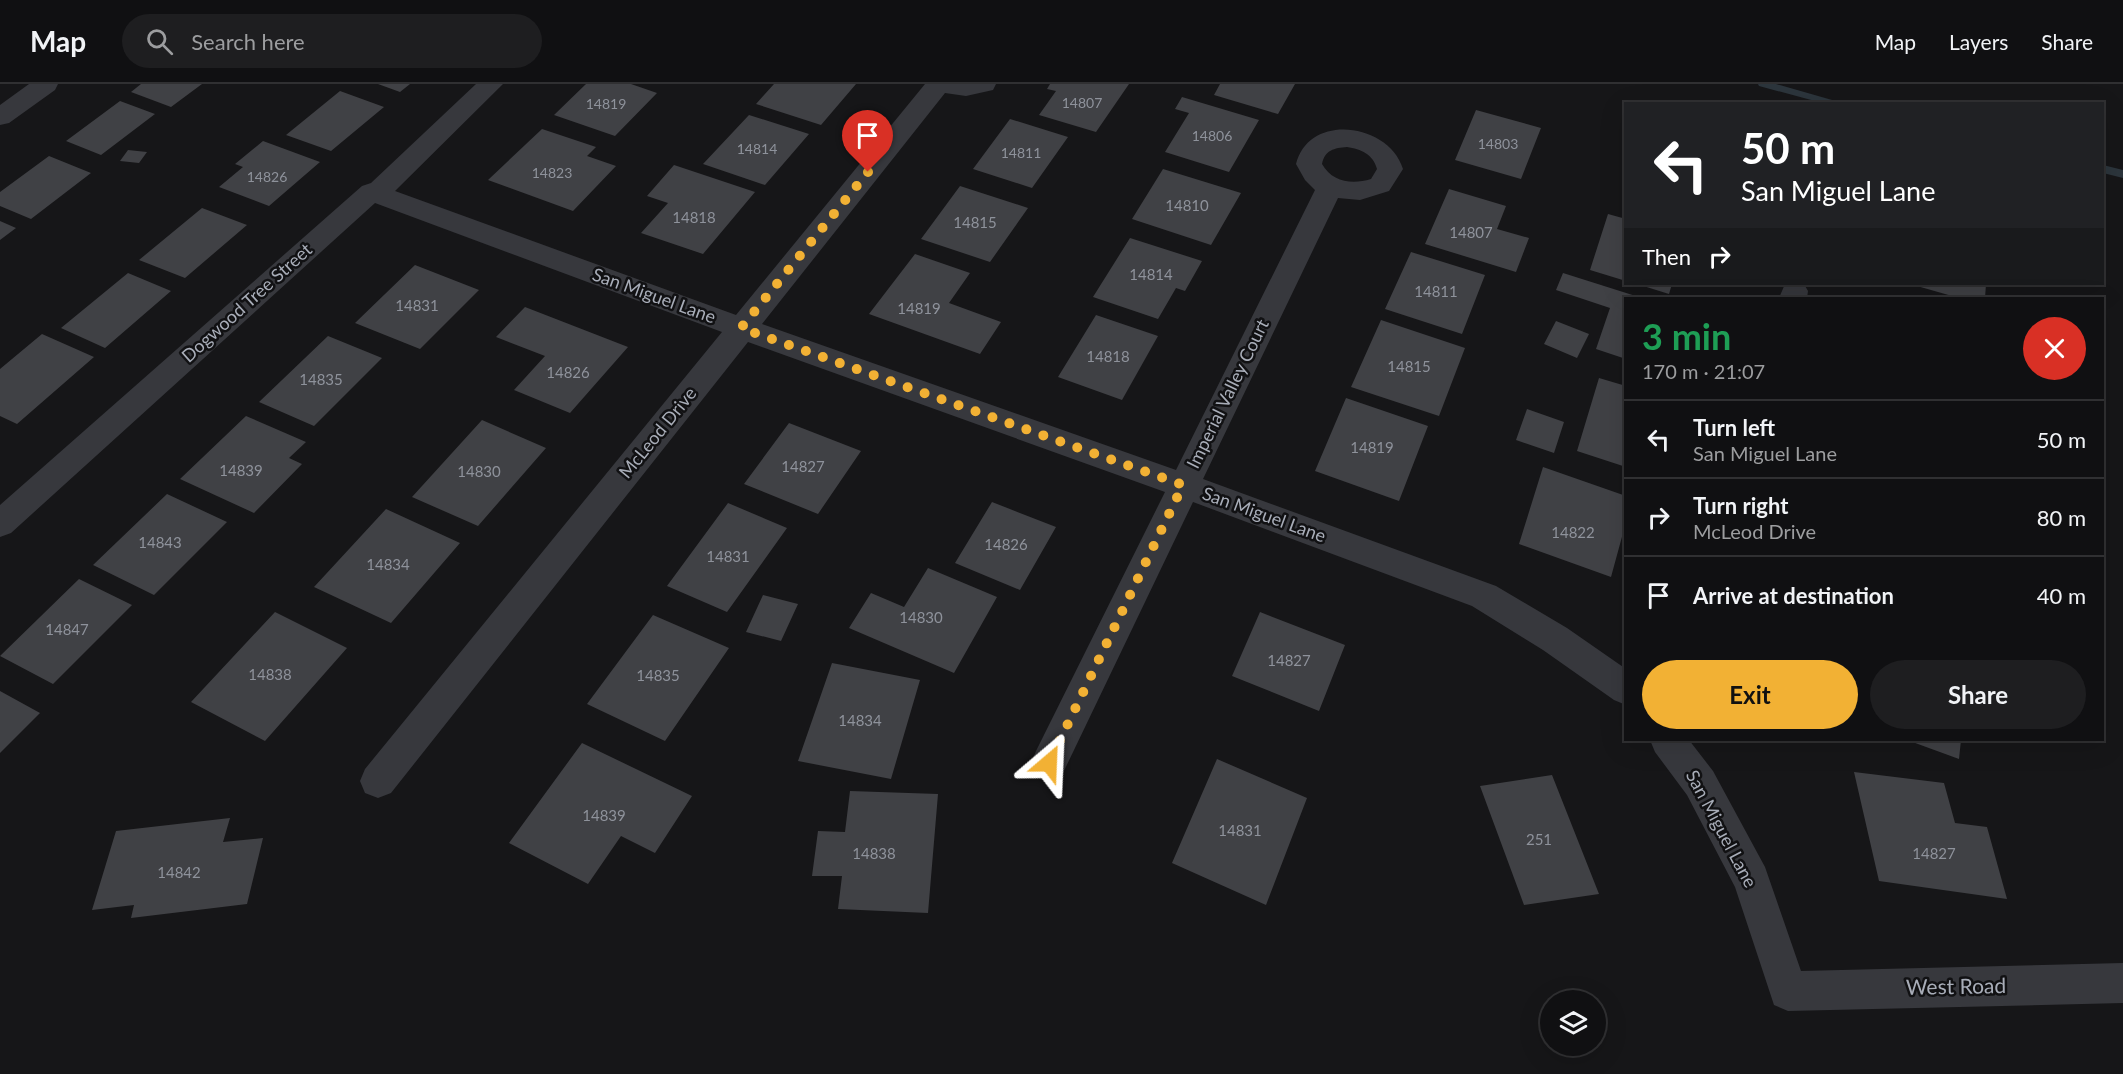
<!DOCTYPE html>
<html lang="en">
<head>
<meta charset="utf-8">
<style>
  body { margin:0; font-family:Lato,sans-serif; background:#1e1e20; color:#f1f3f6; height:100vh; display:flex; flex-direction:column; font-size:22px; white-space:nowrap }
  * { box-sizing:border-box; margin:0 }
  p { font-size:20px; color:#9c9d9f }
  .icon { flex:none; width:33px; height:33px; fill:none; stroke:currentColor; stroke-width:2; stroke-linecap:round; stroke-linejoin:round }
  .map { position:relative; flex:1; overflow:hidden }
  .details { position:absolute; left:1624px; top:213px; width:480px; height:444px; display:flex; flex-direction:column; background:#101012; border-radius:0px; box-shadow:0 6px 24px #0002,0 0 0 2px #303032 }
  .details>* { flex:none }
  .banner { position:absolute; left:1624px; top:18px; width:480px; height:183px; border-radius:0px; box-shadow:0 6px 24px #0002,0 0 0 2px #303032; background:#202124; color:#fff; overflow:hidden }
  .buttons { position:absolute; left:1540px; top:906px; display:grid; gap:12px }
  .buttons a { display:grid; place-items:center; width:66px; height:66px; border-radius:50%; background:#101012; box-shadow:0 6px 24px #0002,0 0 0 2px #303032; font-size:30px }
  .pin { position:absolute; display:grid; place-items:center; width:51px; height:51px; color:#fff; margin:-62px -26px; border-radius:50% 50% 50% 0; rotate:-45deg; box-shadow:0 0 6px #0007 }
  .pin .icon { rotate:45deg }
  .me { position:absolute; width:66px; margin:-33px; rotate:26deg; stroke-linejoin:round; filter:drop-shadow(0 0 4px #0008) }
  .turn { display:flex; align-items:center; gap:21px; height:126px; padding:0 18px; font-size:27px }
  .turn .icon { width:78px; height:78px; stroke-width:2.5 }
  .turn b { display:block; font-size:42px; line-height:51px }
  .then { display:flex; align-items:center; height:57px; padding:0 18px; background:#0003; gap:12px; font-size:22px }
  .round { display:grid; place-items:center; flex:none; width:63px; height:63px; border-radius:32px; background:#1e1e20 }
  .summary { display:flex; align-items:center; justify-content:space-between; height:102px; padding:0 18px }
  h1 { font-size:36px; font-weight:700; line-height:45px; color:#1e9e55 }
  .primary-button { display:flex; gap:12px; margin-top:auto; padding:12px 18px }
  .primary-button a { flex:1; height:69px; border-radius:36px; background:#f2b134; color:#111; font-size:24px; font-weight:700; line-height:69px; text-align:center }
  .primary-button a+a { background:#1e1e20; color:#f1f3f6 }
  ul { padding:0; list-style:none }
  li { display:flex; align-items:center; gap:18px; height:78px; padding:0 18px; border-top:2px solid #303032 }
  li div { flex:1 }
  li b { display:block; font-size:22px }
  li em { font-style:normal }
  header { display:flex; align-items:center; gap:36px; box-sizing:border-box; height:84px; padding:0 30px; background:#101012; border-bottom:2px solid #303032 }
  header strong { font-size:28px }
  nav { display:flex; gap:33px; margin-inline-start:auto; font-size:21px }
  .search { width:420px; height:54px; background:#1e1e20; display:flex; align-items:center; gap:15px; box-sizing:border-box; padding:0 21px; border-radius:33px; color:#9c9d9f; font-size:22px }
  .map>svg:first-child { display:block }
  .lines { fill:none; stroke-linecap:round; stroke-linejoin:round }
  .stream { fill:#2c353c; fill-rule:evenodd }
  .building { fill:#404145 }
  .street { fill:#37383d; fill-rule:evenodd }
  .route { stroke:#f2b134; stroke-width:10; stroke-dasharray:0 18 }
  .labels { text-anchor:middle; stroke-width:5; stroke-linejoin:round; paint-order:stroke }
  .far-number-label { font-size:14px; fill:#8e929b }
  .number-label { font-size:15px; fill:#8e929b }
  .street-label { font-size:18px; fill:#a8adb8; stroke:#111113 }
  .near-street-label { font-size:21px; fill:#a8adb8; stroke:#111113 }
</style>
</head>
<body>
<header>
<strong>Map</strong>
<div class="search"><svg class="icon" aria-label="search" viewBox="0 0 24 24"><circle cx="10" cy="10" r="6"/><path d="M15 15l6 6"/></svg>Search here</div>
<nav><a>Map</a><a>Layers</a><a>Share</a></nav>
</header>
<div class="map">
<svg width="2123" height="990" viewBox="0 0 2123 990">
  <rect width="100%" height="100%" fill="#161618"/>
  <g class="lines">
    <path class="stream" d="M1758,0H1776L1846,20H1826L1759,2Z
      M2103,81L2123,86V94L2103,89Z"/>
  </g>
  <path class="building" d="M141,0H202L171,23L131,8Z
    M378,0H410L400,8Z
    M586,0H631L657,9L615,52L554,31Z
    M774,0H856L821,41L756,20Z
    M1050,0H1129L1096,48L1039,31L1056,7L1047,5Z
    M1220,0H1295L1278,30L1214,11Z
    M340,7L384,23L331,67L286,51Z
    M1182,13L1259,36L1229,88L1165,68L1189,29L1175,25Z
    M120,17L155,30L101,71L66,57Z
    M1476,26L1541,44L1521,95L1455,76Z
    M749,31L809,50L765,101L703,80Z
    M1010,35L1068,53L1032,104L973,85Z
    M542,45L596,63L587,72L616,82L573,127L488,96Z
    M263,57L320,78L269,122L219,103L243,83L235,80Z
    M128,66L147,68L139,79L120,77Z
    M49,72L91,89L31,135L0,122V108Z
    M674,81L755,108L703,170L641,149L668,119L647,112Z
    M1163,85L1241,109L1211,161L1132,135Z
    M960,102L1028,124L990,178L921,155Z
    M1449,105L1506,122L1497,145L1529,154L1516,188L1425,160Z
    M202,124L247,141L185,194L139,176Z
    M1608,130L1626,135V197L1590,186Z
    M0,137L16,144L0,156Z
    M1130,154L1202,177L1185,207L1176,204L1158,235L1093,213Z
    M1411,168L1485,191L1462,250L1385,225Z
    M915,170L970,189L949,219L1001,238L980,270L869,230Z
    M415,181L479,206L420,265L355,239Z
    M128,189L171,207L105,264L61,244Z
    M1563,189L1642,214H1626V275L1596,265L1610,224L1556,206Z
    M1637,200H1672L1669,210Z
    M1910,200H1986L1985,214H1959Z
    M525,223L628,263L570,329L514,306L545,272L496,253Z
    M1096,231L1158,252L1122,316L1058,293Z
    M1381,236L1465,264L1439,332L1351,303Z
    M1556,237L1589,250L1577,274L1544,260Z
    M42,250L94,273L17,340L0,332V285Z
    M328,252L382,274L314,342L259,318Z
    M1599,294L1626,302V383L1577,367Z
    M1346,314L1428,342L1399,417L1315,387Z
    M1527,325L1564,338L1554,369L1516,356Z
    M246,332L306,358L289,374L302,380L254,429L180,395Z
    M482,336L546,364L478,442L412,413Z
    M789,339L861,367L818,430L744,400Z
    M1543,383L1626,412V438L1611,493L1519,460Z
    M167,410L227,438L154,511L93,481Z
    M992,418L1056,443L1020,506L955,479Z
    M728,419L787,444L727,528L667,502Z
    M386,425L460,459L391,539L314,503Z
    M928,484L997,513L954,589L849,544L871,509L904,523Z
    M79,495L132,521L53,600L0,572Z
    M763,511L798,520L781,557L746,548Z
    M275,528L347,564L265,657L191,618Z
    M1260,528L1345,561L1319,627L1232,592Z
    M653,531L729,564L665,657L587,620Z
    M832,579L920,596L891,695L798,677Z
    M0,607L40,629L0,669Z
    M1907,656H1961L1959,675Z
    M582,659L692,712L655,769L621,752L588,800L509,759Z
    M1217,675L1307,714L1266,821L1172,779Z
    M1854,688L1944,699L1955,739L1987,743L2007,815L1879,797Z
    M1552,691L1599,810L1524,821L1480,702Z
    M850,707L938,710L928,829L838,825L842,792H812L818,747L845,748Z
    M230,734L223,758L263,754L247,820L131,834L134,821L92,826L116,747Z"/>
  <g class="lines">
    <path class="street" d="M29,0H58L55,6L9,39L0,41V21Z
      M476,0H503L395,107L736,231L925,0H996L993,6L966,12L945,9L762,240L1176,386L1315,106L1305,96L1296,80C1309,28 1389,39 1403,85L1389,107L1360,116L1338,114L1203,395L1496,502L1567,544L1626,585V621L1614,616L1543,566L1472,522L1193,418L1062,691L1049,696L1036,691L1031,679L1036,667L1165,408L748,258L391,709L378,714L365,709L360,697L365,685L722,248L375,119L11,449L0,453V421L362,102L371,99ZM1347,63C1361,65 1373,70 1377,85L1371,95C1352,101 1332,98 1322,80C1325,66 1334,64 1347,63Z
      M1785,200H1804L1808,207L1807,214H1779Z
      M1650,656H1689L1713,687L1765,783L1801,887L2123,879V919L1788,927L1774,921L1735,803L1687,711L1655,668Z"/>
  </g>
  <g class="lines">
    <path class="route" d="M868,88L741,244L1183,401L1049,679"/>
  </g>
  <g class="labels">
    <g class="far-number-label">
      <text x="1082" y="24">14807</text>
      <text x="606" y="25">14819</text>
      <text x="1212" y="57">14806</text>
      <text x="1498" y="65">14803</text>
      <text x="757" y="70">14814</text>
      <text x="1021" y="74">14811</text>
      <text x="552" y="94">14823</text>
      <text x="267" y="98">14826</text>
    </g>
    <g class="number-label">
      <text x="1187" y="127">14810</text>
      <text x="694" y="139">14818</text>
      <text x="975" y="144">14815</text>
      <text x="1471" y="154">14807</text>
      <text x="1151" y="196">14814</text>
      <text x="1436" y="213">14811</text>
      <text x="417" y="227">14831</text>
      <text x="919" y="230">14819</text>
      <text x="1108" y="278">14818</text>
      <text x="1409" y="288">14815</text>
      <text x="568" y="294">14826</text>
      <text x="321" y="301">14835</text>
      <text x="1372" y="369">14819</text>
      <text x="803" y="388">14827</text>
      <text x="241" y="392">14839</text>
      <text x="479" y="393">14830</text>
      <text x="1573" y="454">14822</text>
      <text x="160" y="464">14843</text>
      <text x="1006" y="466">14826</text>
      <text x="728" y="478">14831</text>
      <text x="388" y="486">14834</text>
      <text x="921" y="539">14830</text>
      <text x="67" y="551">14847</text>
      <text x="1289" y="582">14827</text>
      <text x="270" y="596">14838</text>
      <text x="658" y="597">14835</text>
      <text x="860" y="642">14834</text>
      <text x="604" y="737">14839</text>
      <text x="1240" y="752">14831</text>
      <text x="1539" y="761">251</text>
      <text x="874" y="775">14838</text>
      <text x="1934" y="775">14827</text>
      <text x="179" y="794">14842</text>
    </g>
    <g class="street-label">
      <text transform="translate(654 212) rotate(20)" y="6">San Miguel Lane</text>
      <text transform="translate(247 219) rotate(-42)" y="6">Dogwood Tree Street</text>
      <text transform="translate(1228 310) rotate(-64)" y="6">Imperial Valley Court</text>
      <text transform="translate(658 349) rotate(-51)" y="6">McLeod Drive</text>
      <text transform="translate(1264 431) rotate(20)" y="6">San Miguel Lane</text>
      <text transform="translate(1721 745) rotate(62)" y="6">San Miguel Lane</text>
    </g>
    <g class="near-street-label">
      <text transform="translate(1956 903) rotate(-1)" y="7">West Road</text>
    </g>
  </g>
</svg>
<div class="buttons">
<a><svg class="icon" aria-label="layers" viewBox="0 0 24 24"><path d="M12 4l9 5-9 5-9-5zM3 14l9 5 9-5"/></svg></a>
</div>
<div class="pin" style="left:868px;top:88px;background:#d93025"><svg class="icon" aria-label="arrive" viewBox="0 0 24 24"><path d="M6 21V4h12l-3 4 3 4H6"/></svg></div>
<svg class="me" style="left:1049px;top:679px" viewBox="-20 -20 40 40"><path d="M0-17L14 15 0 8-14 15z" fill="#f2b134" stroke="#fff" stroke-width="4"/></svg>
<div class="banner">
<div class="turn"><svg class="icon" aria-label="left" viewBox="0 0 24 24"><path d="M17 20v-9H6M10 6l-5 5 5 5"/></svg><div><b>50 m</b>San Miguel Lane</div></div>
<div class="then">Then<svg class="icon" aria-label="right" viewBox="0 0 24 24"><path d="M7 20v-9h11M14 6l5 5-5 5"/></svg></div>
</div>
<section class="details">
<div class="summary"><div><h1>3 min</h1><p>170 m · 21:07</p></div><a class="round" style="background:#d93025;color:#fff"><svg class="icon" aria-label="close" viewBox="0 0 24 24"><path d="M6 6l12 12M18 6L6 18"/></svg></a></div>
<ul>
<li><svg class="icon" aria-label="left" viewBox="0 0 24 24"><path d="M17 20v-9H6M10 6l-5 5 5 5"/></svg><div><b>Turn left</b><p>San Miguel Lane</p></div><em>50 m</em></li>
<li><svg class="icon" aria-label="right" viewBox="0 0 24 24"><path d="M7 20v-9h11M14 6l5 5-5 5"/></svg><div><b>Turn right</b><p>McLeod Drive</p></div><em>80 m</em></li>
<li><svg class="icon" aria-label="arrive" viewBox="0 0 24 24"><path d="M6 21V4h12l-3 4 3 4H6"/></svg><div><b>Arrive at destination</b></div><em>40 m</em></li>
</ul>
<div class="primary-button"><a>Exit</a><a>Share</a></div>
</section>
</div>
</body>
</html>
